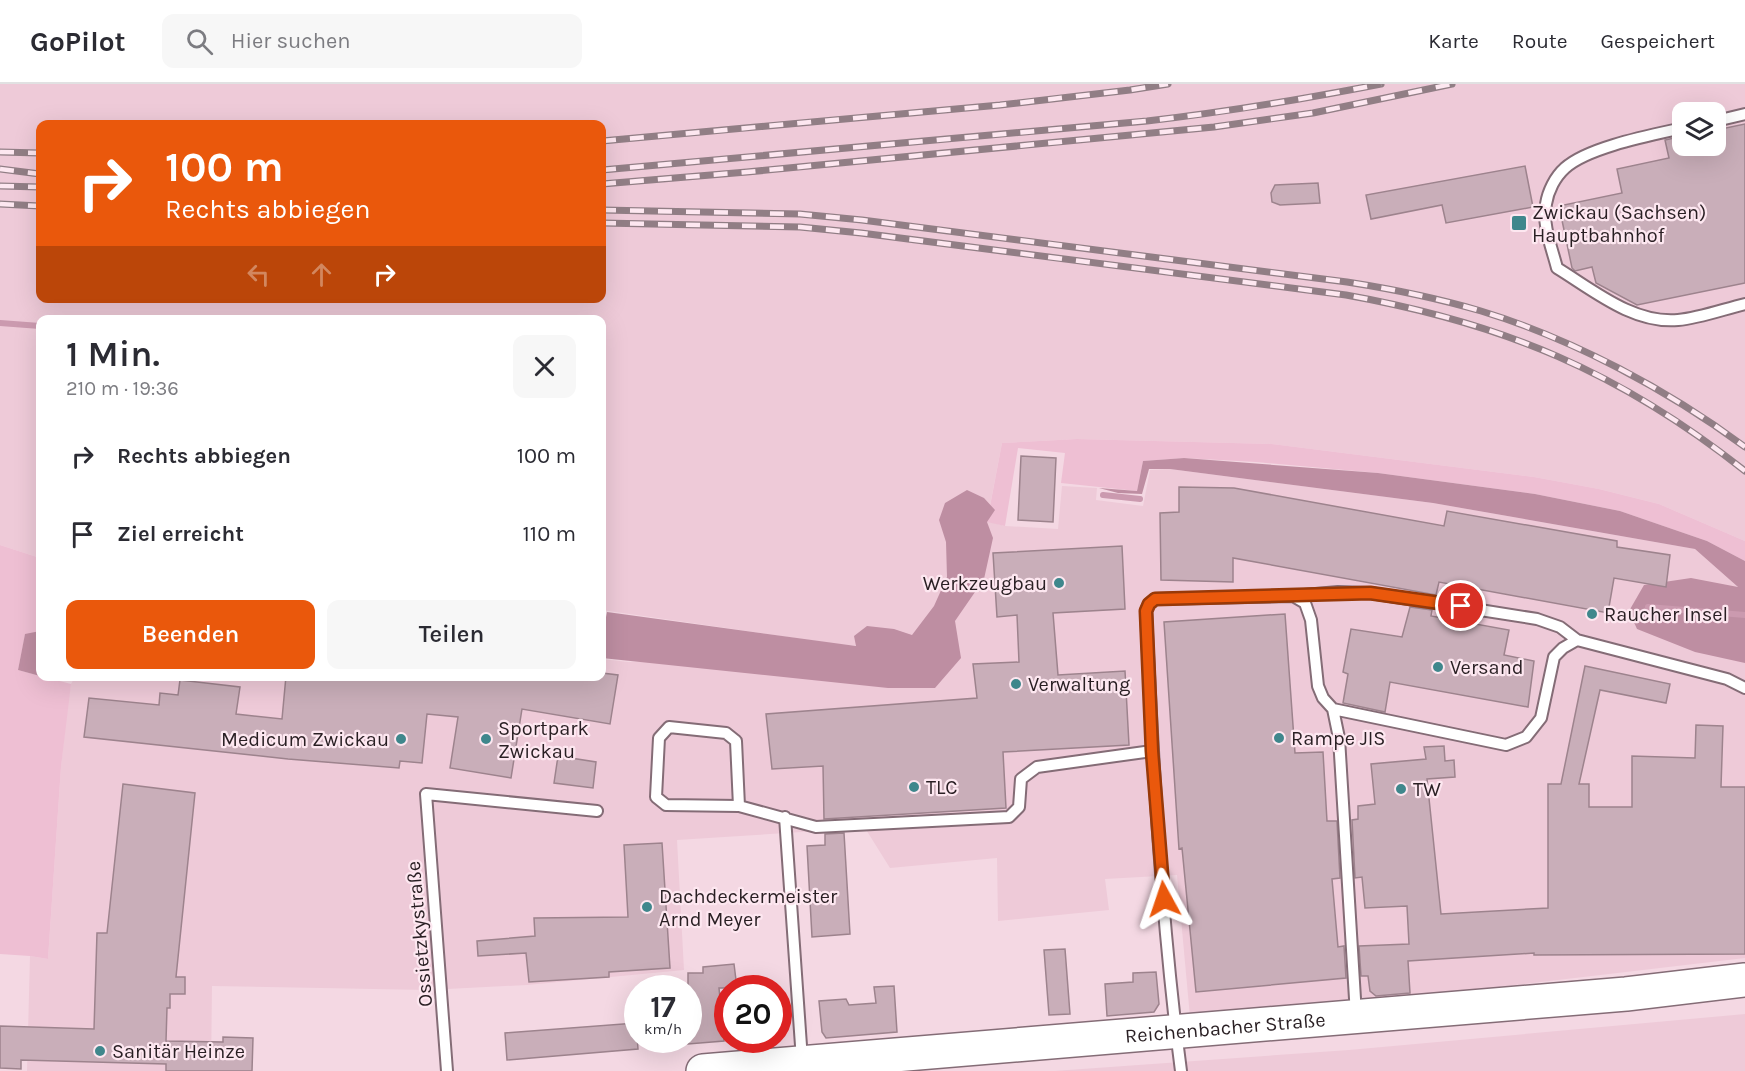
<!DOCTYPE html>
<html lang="de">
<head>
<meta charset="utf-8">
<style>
  body { margin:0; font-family:Karla,sans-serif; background:#f7f7f7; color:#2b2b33; height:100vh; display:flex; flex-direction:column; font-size:22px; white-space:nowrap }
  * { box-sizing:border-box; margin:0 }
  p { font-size:20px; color:#7c7c81 }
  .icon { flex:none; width:33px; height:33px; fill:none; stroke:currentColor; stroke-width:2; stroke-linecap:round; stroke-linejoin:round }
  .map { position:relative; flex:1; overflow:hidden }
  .drawer { position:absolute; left:36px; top:231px; width:570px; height:366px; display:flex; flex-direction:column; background:#fff; border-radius:12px; box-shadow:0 6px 24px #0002 }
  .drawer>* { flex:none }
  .guide { position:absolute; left:36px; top:36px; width:570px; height:183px; border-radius:12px; box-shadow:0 6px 24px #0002; background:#ea580c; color:#fff; overflow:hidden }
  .controls { position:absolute; left:1672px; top:18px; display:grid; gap:12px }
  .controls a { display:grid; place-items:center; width:54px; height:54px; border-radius:12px; background:#fff; box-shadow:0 6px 24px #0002; font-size:30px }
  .speed { position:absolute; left:624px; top:891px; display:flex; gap:12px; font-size:30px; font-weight:700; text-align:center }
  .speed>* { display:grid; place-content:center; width:78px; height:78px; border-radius:50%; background:#fff; box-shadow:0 6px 24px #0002; line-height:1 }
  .speed small { font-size:15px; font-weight:400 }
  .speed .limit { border:9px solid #d22; background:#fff; color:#111 }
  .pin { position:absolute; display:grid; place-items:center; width:51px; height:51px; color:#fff; margin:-26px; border:3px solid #fff; border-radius:50%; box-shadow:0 2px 6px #0007 }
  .me { position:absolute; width:66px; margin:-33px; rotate:355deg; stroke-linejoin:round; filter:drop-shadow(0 0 4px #0008) }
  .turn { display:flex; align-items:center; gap:21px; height:126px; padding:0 30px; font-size:27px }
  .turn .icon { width:78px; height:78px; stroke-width:2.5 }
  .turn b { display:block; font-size:42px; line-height:51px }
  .lanes { display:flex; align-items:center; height:57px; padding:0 30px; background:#0003; justify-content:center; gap:30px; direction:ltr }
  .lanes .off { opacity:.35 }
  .round { display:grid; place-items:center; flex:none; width:63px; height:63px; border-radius:12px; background:#f7f7f7 }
  .overview { display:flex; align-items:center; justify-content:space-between; height:102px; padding:0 30px }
  h1 { font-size:36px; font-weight:600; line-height:45px }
  .cta { display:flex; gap:12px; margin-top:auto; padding:12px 30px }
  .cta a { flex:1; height:69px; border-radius:12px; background:#ea580c; color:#fff; font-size:24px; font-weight:600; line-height:69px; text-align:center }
  .cta a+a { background:#f7f7f7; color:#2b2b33 }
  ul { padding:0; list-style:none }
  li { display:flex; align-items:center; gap:18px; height:78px; padding:0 30px }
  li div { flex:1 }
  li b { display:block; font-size:22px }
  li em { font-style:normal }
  header { display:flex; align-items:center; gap:36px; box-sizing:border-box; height:84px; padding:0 30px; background:#fff; border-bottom:2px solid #e1e1e2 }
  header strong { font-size:28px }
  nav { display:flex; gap:33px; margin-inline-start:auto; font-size:21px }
  .search { width:420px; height:54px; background:#f7f7f7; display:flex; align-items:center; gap:15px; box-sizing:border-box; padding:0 21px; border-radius:12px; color:#7c7c81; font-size:22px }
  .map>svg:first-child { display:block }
  .built { fill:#eecad8; fill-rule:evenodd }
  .green { fill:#eebfd3 }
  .forest { fill:#be8ea2 }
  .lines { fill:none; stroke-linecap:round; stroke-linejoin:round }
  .stream { stroke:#cb9aaf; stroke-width:6 }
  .building { fill:#c9aeb9; stroke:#9d838d; stroke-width:1.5 }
  .service-casing { stroke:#846c76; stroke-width:14 }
  .primary-casing { stroke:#846c76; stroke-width:36 }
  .service { stroke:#fff; stroke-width:10 }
  .primary { stroke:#fff; stroke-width:33 }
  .rail-casing { stroke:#917e85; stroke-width:7 }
  .rail { stroke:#fde7f0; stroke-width:4.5; stroke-dasharray:14; stroke-linecap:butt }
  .route-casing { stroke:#983908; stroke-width:15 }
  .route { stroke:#ea580c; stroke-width:10 }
  .poi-dot { fill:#3f878c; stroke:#fde7f0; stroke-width:2 }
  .labels { text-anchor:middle; stroke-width:4.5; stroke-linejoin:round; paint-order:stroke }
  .poi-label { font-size:20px; fill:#291f23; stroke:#fde7f0; text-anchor:start }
  .street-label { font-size:20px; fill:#291f23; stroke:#fde7f0 }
</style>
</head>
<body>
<header>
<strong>GoPilot</strong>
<div class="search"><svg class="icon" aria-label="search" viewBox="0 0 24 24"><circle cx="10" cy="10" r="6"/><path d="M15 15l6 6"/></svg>Hier suchen</div>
<nav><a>Karte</a><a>Route</a><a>Gespeichert</a></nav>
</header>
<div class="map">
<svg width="1745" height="987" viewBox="0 0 1745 987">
  <rect width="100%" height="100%" fill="#f4d8e3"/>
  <path class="built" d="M0,0H1745V457L1659,420L1599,405L1534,393L1272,360L1077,355L1002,359L987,437L1005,442L1058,445L1062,402L1097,404L1096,416L1143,422L1150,386L1170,385L1433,419L1695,465L1739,504L1745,549V874L1345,921L1190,933L1177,791L1105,795L1109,826L998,837L997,774L890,784L865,744L677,756L684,886L527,901L428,906L212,902L211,987H27L30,872L48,875L61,683L67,624L71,600L75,593L602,592V575L628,578L938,568L836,560L602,526V236H40V474L0,461ZM1683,28H1716V62H1683ZM40,40H602V214H40Z
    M1745,930V987H1054L1349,966Z"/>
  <path class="green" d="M1077,355L1272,360L1534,393L1599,405L1659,420L1745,457V477L1707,457L1620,427L1535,410L1378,389L1256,378L1184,374L1143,377L1137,407L1061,399L1065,369L1018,364L1005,442L987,438L1002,359Z
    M0,461L40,474V547L25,551L18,586L71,600L61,683L48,875L30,872L0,870Z"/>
  <path class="forest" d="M1184,374L1378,389L1535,410L1620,427L1707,457L1745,477V579L1695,568L1637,545L1629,527L1644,501L1691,494L1738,503L1695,465L1433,419L1170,385H1149L1142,410L1118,409L1099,404L1137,407L1143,377Z
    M967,406L984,414L995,426L987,438L993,454L984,495L955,537L961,574L935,604H888L602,574V526L605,527L602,554L607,528L856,562L854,552L867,542L894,545L912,551L934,522L947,493L946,458L939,436L945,419Z
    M40,547V592L18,586L25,550Z"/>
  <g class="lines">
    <path class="stream" d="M0,239L40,242
      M1103,411L1140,415
      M1648,523L1745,531"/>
  </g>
  <path class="building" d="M1745,40V199L1637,221L1596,199L1592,183L1575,187L1572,184L1559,122L1622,109L1617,85L1669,74L1665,56L1683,52V62H1716V46Z
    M1525,82L1533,123L1446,139L1442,121L1371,135L1366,111Z
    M1318,99L1320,119L1280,121L1272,118L1271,109L1275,101Z
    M1021,372L1056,374L1053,438L1018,436Z
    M1179,403L1234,404L1444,442L1447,427L1617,457V463L1670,471L1666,503L1614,494L1608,529L1439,498L1436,511L1233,474V498L1161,496L1160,429L1179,428Z
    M1122,462L1125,525L1053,529L1058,591L1125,587L1129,661L1003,668L1006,724L824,735L823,682L772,685L766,630L977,614L973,580L1019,578L1017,531L997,533L993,469Z
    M1410,523L1432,526L1431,532L1509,546L1504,571L1534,577L1528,623L1390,598L1385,628L1343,619L1348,590L1343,588L1351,545L1402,553Z
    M1285,530L1295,669L1323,668L1327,737H1337L1340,794L1332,795L1338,863L1344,862L1346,894L1196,908L1182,764L1179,765L1164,538Z
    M1585,582L1670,600L1666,619L1600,606L1579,700H1589V723H1632V672L1695,674L1696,641L1723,642L1721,703H1745V870L1534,871V869L1408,877L1410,909L1376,912L1370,907L1368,892H1361L1359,862L1409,860L1407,822L1365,824L1362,793L1355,794L1352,736L1358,735V722L1375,720L1371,680L1426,675L1424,663L1444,662L1445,677L1454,676L1455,693L1427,695L1441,830L1548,824V700H1561Z
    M602,589L618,591L610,640L522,625L511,694L450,684L458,633L427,630L422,679L400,677L399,684L288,675L84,653L89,614L159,621L160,609L178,611L180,596L240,603L236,630L282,635L286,592H602Z
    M558,672L596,678L593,704L554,699Z
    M123,700L195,709L176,893H185V910H170V924H167L166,957L223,958V953L253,954L252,987H166V980L21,976V985L0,984V942L94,945L97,849H107Z
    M844,749L850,850L812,853L807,762L825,761V750Z
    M662,759L670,884L609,888V893L529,898L526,869L478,872L477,857L535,852L534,834L628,833L624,761Z
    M1065,865L1070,930L1049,931L1044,866Z
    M734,880L737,904H719L724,957L688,960V889H703V883Z
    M1156,888L1159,920L1154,928L1107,932L1105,900L1133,898V889Z
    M894,902L897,948L826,954L822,948L819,917L846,915L849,921L876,919L874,903Z
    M636,939L638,965L507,976L505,949Z"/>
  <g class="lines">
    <defs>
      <path id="service" d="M1716,37L1745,30
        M1683,44C1652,51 1588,63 1565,84C1555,93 1548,107 1546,120C1542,141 1552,164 1557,184C1593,206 1633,240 1678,236C1700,234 1724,225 1745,220
        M1293,512L1338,508L1370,509L1461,523L1537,535L1560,543L1577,556
        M1333,625L1339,654L1356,931
        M739,722L666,721L656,713L659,654L669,643L726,649L736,657L739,722L816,743L1009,733L1019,723L1021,695L1037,683L1152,667
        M785,733L802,976
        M447,987L426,710L597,727
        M1181,987C1161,835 1153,680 1146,527L1149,520L1155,515L1293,512L1305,519L1311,536L1318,602L1323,614L1333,625L1506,661L1526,653L1541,634L1554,573L1563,564L1577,556L1727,595L1745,604"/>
      <g id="primary">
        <path id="s1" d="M703,987L1626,910L1745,896"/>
      </g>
    </defs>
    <use href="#service" class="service-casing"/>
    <use href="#primary" class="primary-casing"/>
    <use href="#service" class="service"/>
    <use href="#primary" class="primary"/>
    <defs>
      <path id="rail" d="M602,57L1000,21L1130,6L1168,0
        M0,68L40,69
        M0,85L40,90
        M602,86L1147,37C1226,28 1304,15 1381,0
        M602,100L747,88L1214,43L1313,29L1452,0
        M0,102L40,103
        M0,120L40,122
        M602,126L800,130L862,136L1347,198C1392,205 1437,214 1481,227C1573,255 1668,306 1745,363
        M602,139L800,143L861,149L1346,211C1503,239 1620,288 1745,387"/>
    </defs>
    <use href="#rail" class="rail-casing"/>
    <use href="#rail" class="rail"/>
  </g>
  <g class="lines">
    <defs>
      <path id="route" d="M1164,815L1152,667L1146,527L1149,520L1155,515L1370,509L1461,522"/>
    </defs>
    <use href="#route" class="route-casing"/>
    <use href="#route" class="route"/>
  </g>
  <g class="poi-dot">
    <rect x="1511" y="131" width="16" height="16" rx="3"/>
    <circle cx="1059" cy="499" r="6"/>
    <circle cx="1592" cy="530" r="6"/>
    <circle cx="1438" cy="583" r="6"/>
    <circle cx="1016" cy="600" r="6"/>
    <circle cx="1279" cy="654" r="6"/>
    <circle cx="401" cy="655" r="6"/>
    <circle cx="486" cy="655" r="6"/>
    <circle cx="914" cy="703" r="6"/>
    <circle cx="1401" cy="705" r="6"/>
    <circle cx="647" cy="823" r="6"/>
    <circle cx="100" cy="967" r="6"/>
  </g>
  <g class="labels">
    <g class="poi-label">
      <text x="1532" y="135">Zwickau (Sachsen)<tspan x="1532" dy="23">Hauptbahnhof</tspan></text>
      <text x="1047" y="506" text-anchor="end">Werkzeugbau</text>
      <text x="1604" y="537">Raucher Insel</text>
      <text x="1450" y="590">Versand</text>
      <text x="1028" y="607">Verwaltung</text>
      <text x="498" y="651">Sportpark<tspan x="498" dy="23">Zwickau</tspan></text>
      <text x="1291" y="661">Rampe JIS</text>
      <text x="389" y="662" text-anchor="end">Medicum Zwickau</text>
      <text x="926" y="710">TLC</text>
      <text x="1413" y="712">TW</text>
      <text x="659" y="819">Dachdeckermeister<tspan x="659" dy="23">Arnd Meyer</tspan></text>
      <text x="112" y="974">Sanitär Heinze</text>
    </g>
    <g class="street-label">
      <text transform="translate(419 850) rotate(-95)" y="7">Ossietzkystraße</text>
      <text dy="7" stroke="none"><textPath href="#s1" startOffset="524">Reichenbacher Straße</textPath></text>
    </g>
  </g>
</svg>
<div class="controls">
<a><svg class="icon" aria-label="layers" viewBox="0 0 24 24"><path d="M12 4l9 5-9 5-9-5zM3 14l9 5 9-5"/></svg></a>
</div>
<div class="speed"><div>17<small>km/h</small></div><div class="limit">20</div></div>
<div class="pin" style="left:1461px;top:522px;background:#d93025"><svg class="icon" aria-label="arrive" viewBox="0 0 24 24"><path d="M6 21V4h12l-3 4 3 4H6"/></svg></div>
<svg class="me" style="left:1164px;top:815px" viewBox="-20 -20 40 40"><path d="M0-17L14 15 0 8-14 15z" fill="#ea580c" stroke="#fff" stroke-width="4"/></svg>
<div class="guide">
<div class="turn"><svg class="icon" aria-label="right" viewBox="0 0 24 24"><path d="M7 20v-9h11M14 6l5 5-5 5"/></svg><div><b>100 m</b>Rechts abbiegen</div></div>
<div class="lanes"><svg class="icon off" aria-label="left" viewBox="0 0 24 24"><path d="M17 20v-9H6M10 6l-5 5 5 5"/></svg><svg class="icon off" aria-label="ahead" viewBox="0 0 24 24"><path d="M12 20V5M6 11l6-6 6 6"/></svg><svg class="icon" aria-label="right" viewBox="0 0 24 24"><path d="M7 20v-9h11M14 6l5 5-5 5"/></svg></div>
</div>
<section class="drawer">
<div class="overview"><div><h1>1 Min.</h1><p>210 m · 19:36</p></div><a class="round"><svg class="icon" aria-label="close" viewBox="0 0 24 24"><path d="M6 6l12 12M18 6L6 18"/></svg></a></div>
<ul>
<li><svg class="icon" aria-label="right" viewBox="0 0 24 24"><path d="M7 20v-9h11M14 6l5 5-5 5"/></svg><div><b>Rechts abbiegen</b></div><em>100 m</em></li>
<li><svg class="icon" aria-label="arrive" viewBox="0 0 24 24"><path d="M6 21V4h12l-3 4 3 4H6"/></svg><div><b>Ziel erreicht</b></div><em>110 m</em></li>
</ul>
<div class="cta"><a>Beenden</a><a>Teilen</a></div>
</section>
</div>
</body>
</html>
